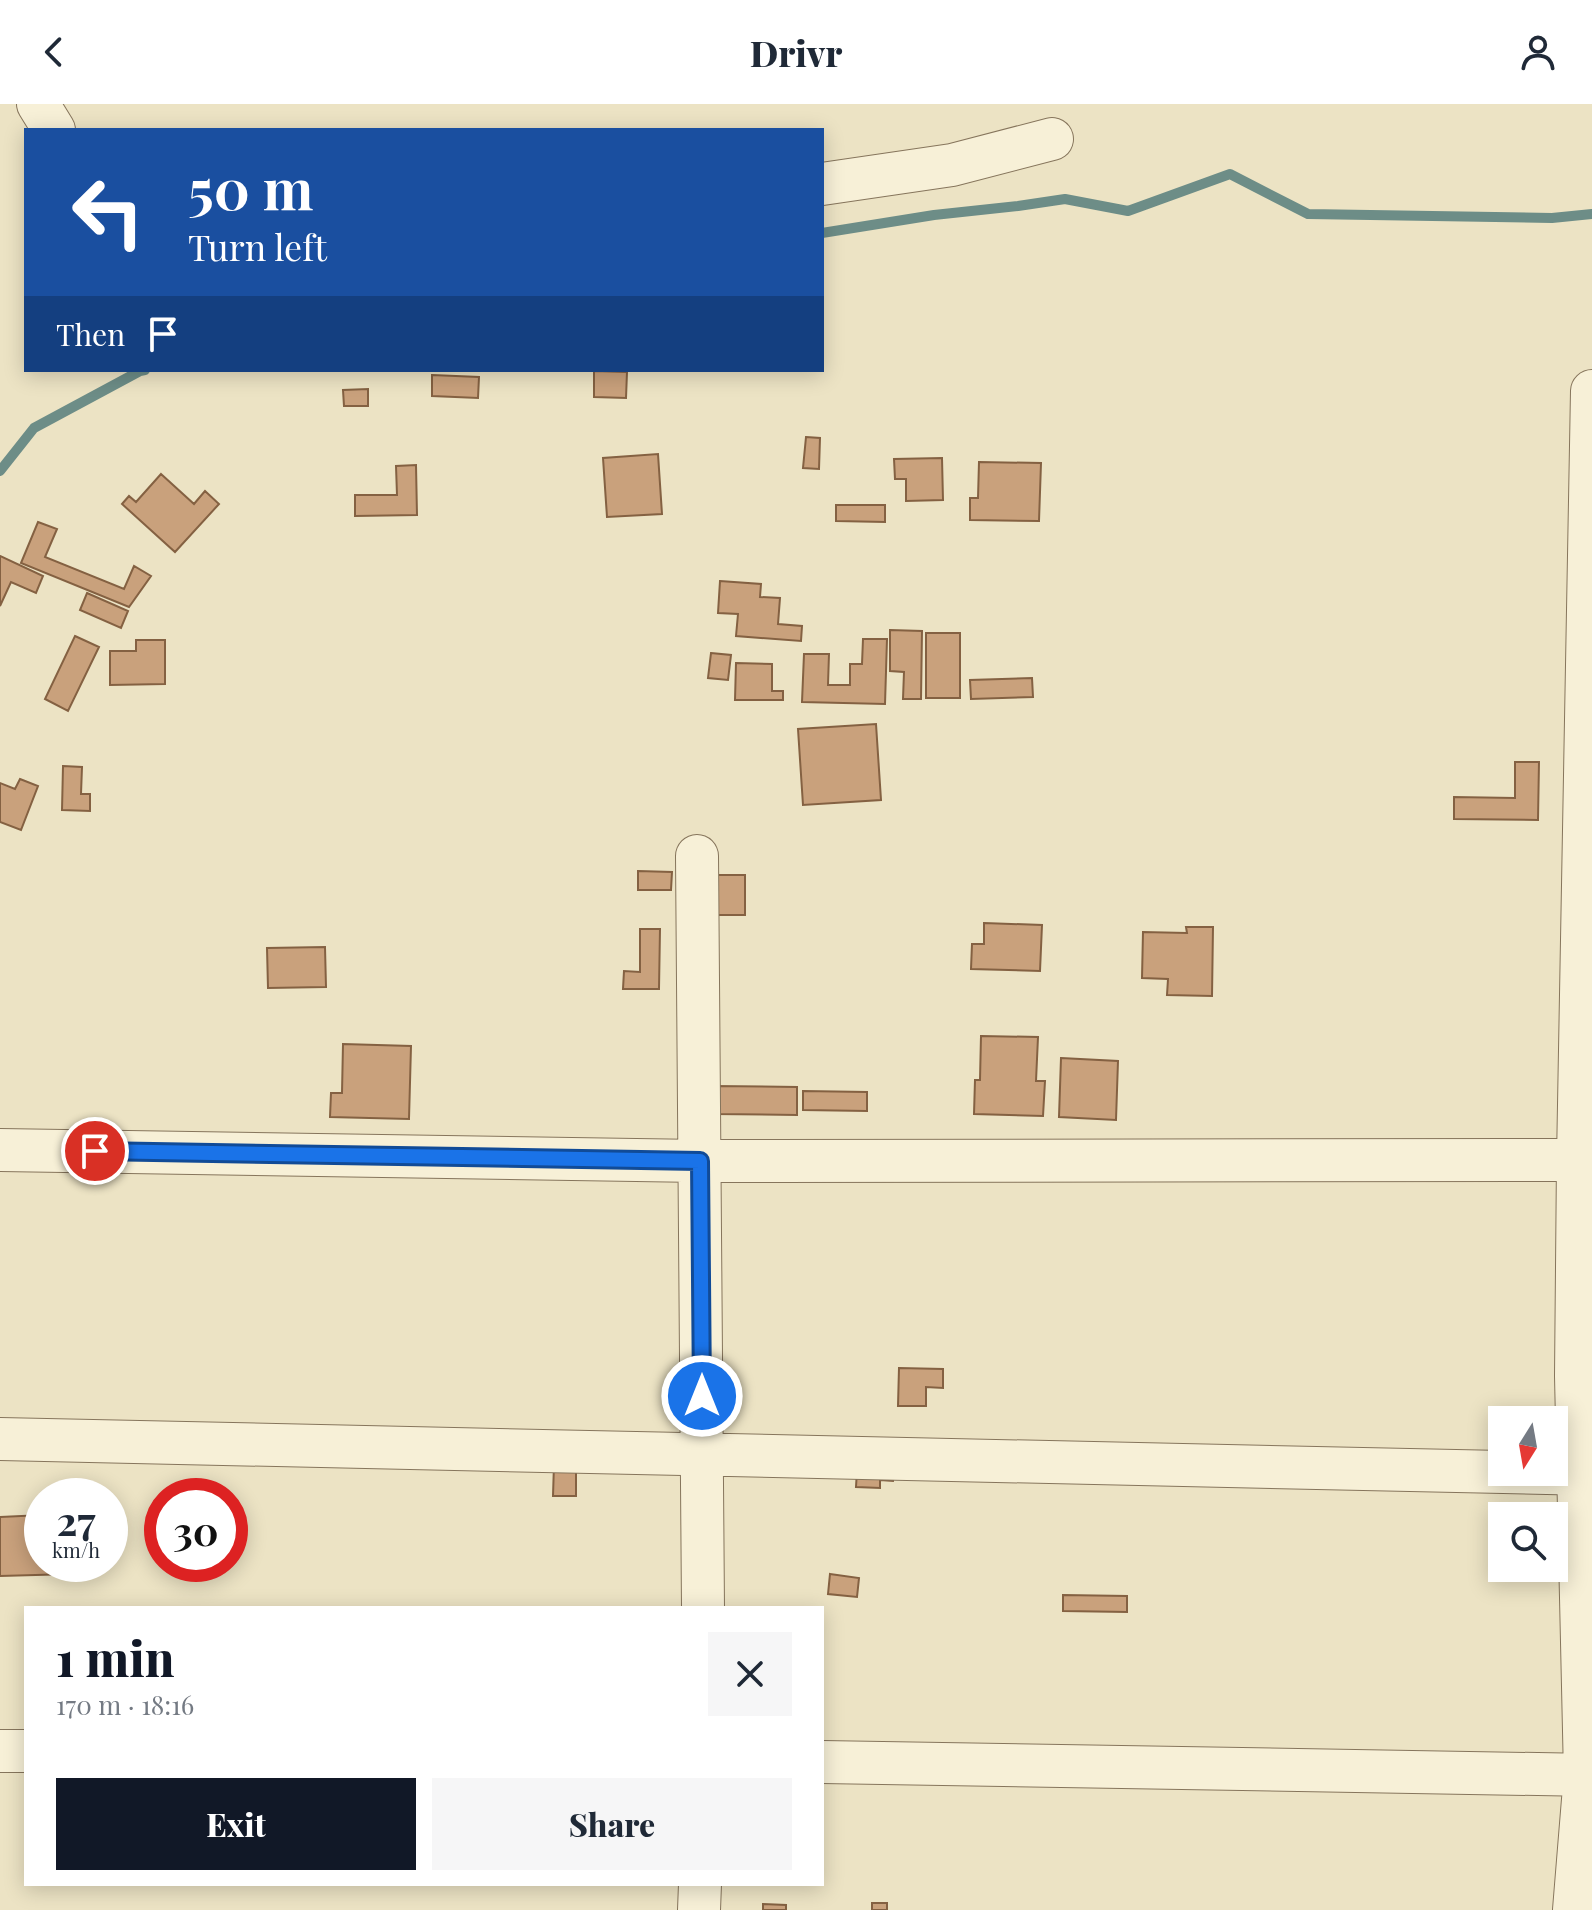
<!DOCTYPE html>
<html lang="en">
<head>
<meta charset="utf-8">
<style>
  body { margin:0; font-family:"Playfair Display",serif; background:#f6f6f7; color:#1f2937; height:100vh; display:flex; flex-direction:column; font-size:30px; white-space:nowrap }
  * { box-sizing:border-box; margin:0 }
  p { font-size:26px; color:#747a83 }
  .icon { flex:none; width:44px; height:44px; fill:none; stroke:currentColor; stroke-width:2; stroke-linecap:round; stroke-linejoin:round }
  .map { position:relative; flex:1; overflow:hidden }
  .panel { position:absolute; left:24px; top:1502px; width:800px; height:280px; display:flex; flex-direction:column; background:#fff; border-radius:0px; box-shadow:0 4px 20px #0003 }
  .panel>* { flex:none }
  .guide { position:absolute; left:24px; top:24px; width:800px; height:244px; border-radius:0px; box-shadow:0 4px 20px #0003; background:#1a4fa0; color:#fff; overflow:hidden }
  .needle { width:52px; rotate:191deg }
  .buttons { position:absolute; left:1488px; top:1302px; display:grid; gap:16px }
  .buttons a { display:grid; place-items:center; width:80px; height:80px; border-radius:0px; background:#fff; box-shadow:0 4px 20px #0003; font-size:40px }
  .speed { position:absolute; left:24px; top:1374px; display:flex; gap:16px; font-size:40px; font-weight:700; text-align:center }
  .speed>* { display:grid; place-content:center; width:104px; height:104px; border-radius:50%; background:#fff; box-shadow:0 4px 20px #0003; line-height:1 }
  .speed small { font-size:20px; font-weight:400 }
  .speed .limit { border:12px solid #d22; background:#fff; color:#111 }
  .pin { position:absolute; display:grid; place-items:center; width:68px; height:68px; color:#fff; margin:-34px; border:4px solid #fff; border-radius:50%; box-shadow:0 2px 8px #0007 }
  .me { position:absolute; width:88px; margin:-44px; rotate:0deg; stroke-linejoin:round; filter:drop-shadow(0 0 6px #0008) }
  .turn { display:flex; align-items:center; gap:28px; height:168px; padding:0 32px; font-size:36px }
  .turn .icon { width:104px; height:104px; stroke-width:2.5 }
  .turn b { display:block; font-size:56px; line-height:68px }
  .then { display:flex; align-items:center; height:76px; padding:0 32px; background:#0003; gap:16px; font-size:30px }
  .round { display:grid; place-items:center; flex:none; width:84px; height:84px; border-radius:0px; background:#f6f6f7 }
  .headline { display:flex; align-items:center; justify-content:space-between; height:136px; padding:0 32px }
  h1 { font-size:48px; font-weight:800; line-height:60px; color:#111827 }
  .button { display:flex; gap:16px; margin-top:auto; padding:16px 32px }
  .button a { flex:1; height:92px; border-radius:0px; background:#111827; color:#fff; font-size:32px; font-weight:800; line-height:92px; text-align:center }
  .button a+a { background:#f6f6f7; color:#1f2937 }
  header { display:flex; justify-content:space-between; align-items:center; height:104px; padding:0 32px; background:#fff; font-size:36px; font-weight:800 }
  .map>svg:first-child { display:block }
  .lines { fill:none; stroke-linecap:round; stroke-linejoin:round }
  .stream { stroke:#6d8d87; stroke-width:10 }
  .building { fill:#c9a17c; stroke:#846142; stroke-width:2 }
  .minor-casing { stroke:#86755c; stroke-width:44 }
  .minor { stroke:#f7f0d7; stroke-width:42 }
  .route-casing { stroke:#114b97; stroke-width:20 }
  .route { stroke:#1a73e8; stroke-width:14 }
</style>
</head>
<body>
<header><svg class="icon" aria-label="back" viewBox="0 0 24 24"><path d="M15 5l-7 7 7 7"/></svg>Drivr<svg class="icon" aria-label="person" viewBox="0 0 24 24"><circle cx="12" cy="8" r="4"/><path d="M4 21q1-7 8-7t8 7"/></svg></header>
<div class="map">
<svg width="1592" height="1806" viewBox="0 0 1592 1806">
  <rect width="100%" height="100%" fill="#ece3c4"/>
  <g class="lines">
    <path class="stream" d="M822,129L934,111L1018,102L1065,95L1128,107L1230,70L1308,110L1552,114L1592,110
      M0,367L34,324L140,267L145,266"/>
  </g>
  <path class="building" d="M594,267L627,268L626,294L594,293Z
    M432,271L479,273L478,294L432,292Z
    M368,285V302H344L343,286Z
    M806,333L820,334L819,365L803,364Z
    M658,350L662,410L607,413L603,354Z
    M942,354L943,396L906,397V375H895L894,355Z
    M979,358L1041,359L1039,417L970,416V394H978Z
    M416,361L417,411L355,412V391H397L396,362Z
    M161,370L194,400L205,387L219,400L175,448L122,400L129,392L136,398Z
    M836,401H885V418L836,417Z
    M38,418L57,425L45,453L124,485L134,462L151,472L129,503L21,459Z
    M0,452L43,472L36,489L11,478L0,502Z
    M720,477L761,480L760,493L780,494L778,520L802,522L801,537L736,532L738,510L718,509Z
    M87,489L128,507L121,524L80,506Z
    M890,526L922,527L921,595H903L904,568L890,567Z
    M926,529H960V594H926Z
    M75,532L99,543L68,607L45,595Z
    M863,535H887L885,600L802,598L804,550H829L828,581H850V560H862Z
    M136,536H165V580L110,581V547H136Z
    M711,549L731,551L728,576L708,574Z
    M736,559L772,560V587H783V596H735Z
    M1032,574L1033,593L971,595L970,576Z
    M876,620L881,696L803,701L798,625Z
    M1515,658H1539L1538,716L1454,715V693L1515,694Z
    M63,662L82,663L81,690H90V707L62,706Z
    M20,675L38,682L21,726L0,718V679L15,685Z
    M638,767L672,768L671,786H638Z
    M716,771H745V811H715Z
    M984,819L1042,821L1040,867L971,865L972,840H984Z
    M1186,823H1213L1212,892L1167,891L1168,875L1142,874L1143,828L1187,829Z
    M640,825H660L659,885H623L624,867L640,868Z
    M325,843L326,883L268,884L267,844Z
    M981,932L1038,933L1036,977H1045L1043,1012L974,1010L975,976H980Z
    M343,940L411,942L409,1015L330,1013L331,989H342Z
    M1061,954L1118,957L1116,1016L1059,1013Z
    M713,982L797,983V1011L713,1010Z
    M803,987L867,988V1007L803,1006Z
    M899,1264L943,1265V1284L926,1283V1302H898Z
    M554,1360L576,1361V1392H553Z
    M857,1366L894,1367L893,1377L880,1376V1384L856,1383Z
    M42,1411V1460H71V1470L0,1472V1413Z
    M830,1470L859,1474L857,1493L828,1490Z
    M1063,1491L1127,1492V1508L1063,1507Z
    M872,1799H887V1806H872Z
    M763,1800L786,1801V1806H763Z"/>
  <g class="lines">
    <defs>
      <path id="minor" d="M38,0L54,26
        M822,80L952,61L1052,35
        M697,752L703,1504
        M0,1046L700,1057L1592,1056
        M0,1335L1592,1370
        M0,1647H26
        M822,1658L1592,1671
        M699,1806L700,1780
        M1574,1806L1585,1671L1576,1272L1578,1056L1592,287"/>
    </defs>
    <use href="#minor" class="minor-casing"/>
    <use href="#minor" class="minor"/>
  </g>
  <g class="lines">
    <defs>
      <path id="route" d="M95,1047L700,1057L702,1292"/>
    </defs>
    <use href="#route" class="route-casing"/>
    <use href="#route" class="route"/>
  </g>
</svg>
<div class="buttons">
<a><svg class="needle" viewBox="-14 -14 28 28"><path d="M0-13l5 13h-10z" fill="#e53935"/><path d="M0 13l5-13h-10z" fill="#747a83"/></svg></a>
<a><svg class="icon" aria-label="search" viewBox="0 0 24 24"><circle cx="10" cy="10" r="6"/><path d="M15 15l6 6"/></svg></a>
</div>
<div class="speed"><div>27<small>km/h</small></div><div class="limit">30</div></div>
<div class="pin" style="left:95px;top:1047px;background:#d93025"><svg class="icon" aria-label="arrive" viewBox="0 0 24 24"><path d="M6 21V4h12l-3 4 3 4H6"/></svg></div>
<svg class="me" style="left:702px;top:1292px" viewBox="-20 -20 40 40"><circle r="17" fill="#1a73e8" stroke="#fff" stroke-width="3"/><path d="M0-11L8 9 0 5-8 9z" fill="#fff"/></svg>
<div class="guide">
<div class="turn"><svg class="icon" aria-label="left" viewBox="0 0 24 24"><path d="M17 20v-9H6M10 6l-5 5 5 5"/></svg><div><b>50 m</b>Turn left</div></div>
<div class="then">Then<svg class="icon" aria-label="arrive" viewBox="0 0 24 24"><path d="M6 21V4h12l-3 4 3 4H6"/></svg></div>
</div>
<section class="panel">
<div class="headline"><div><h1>1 min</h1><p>170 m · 18:16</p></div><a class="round"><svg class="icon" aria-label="close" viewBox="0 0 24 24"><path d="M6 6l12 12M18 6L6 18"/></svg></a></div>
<div class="button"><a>Exit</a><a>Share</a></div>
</section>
</div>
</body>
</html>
